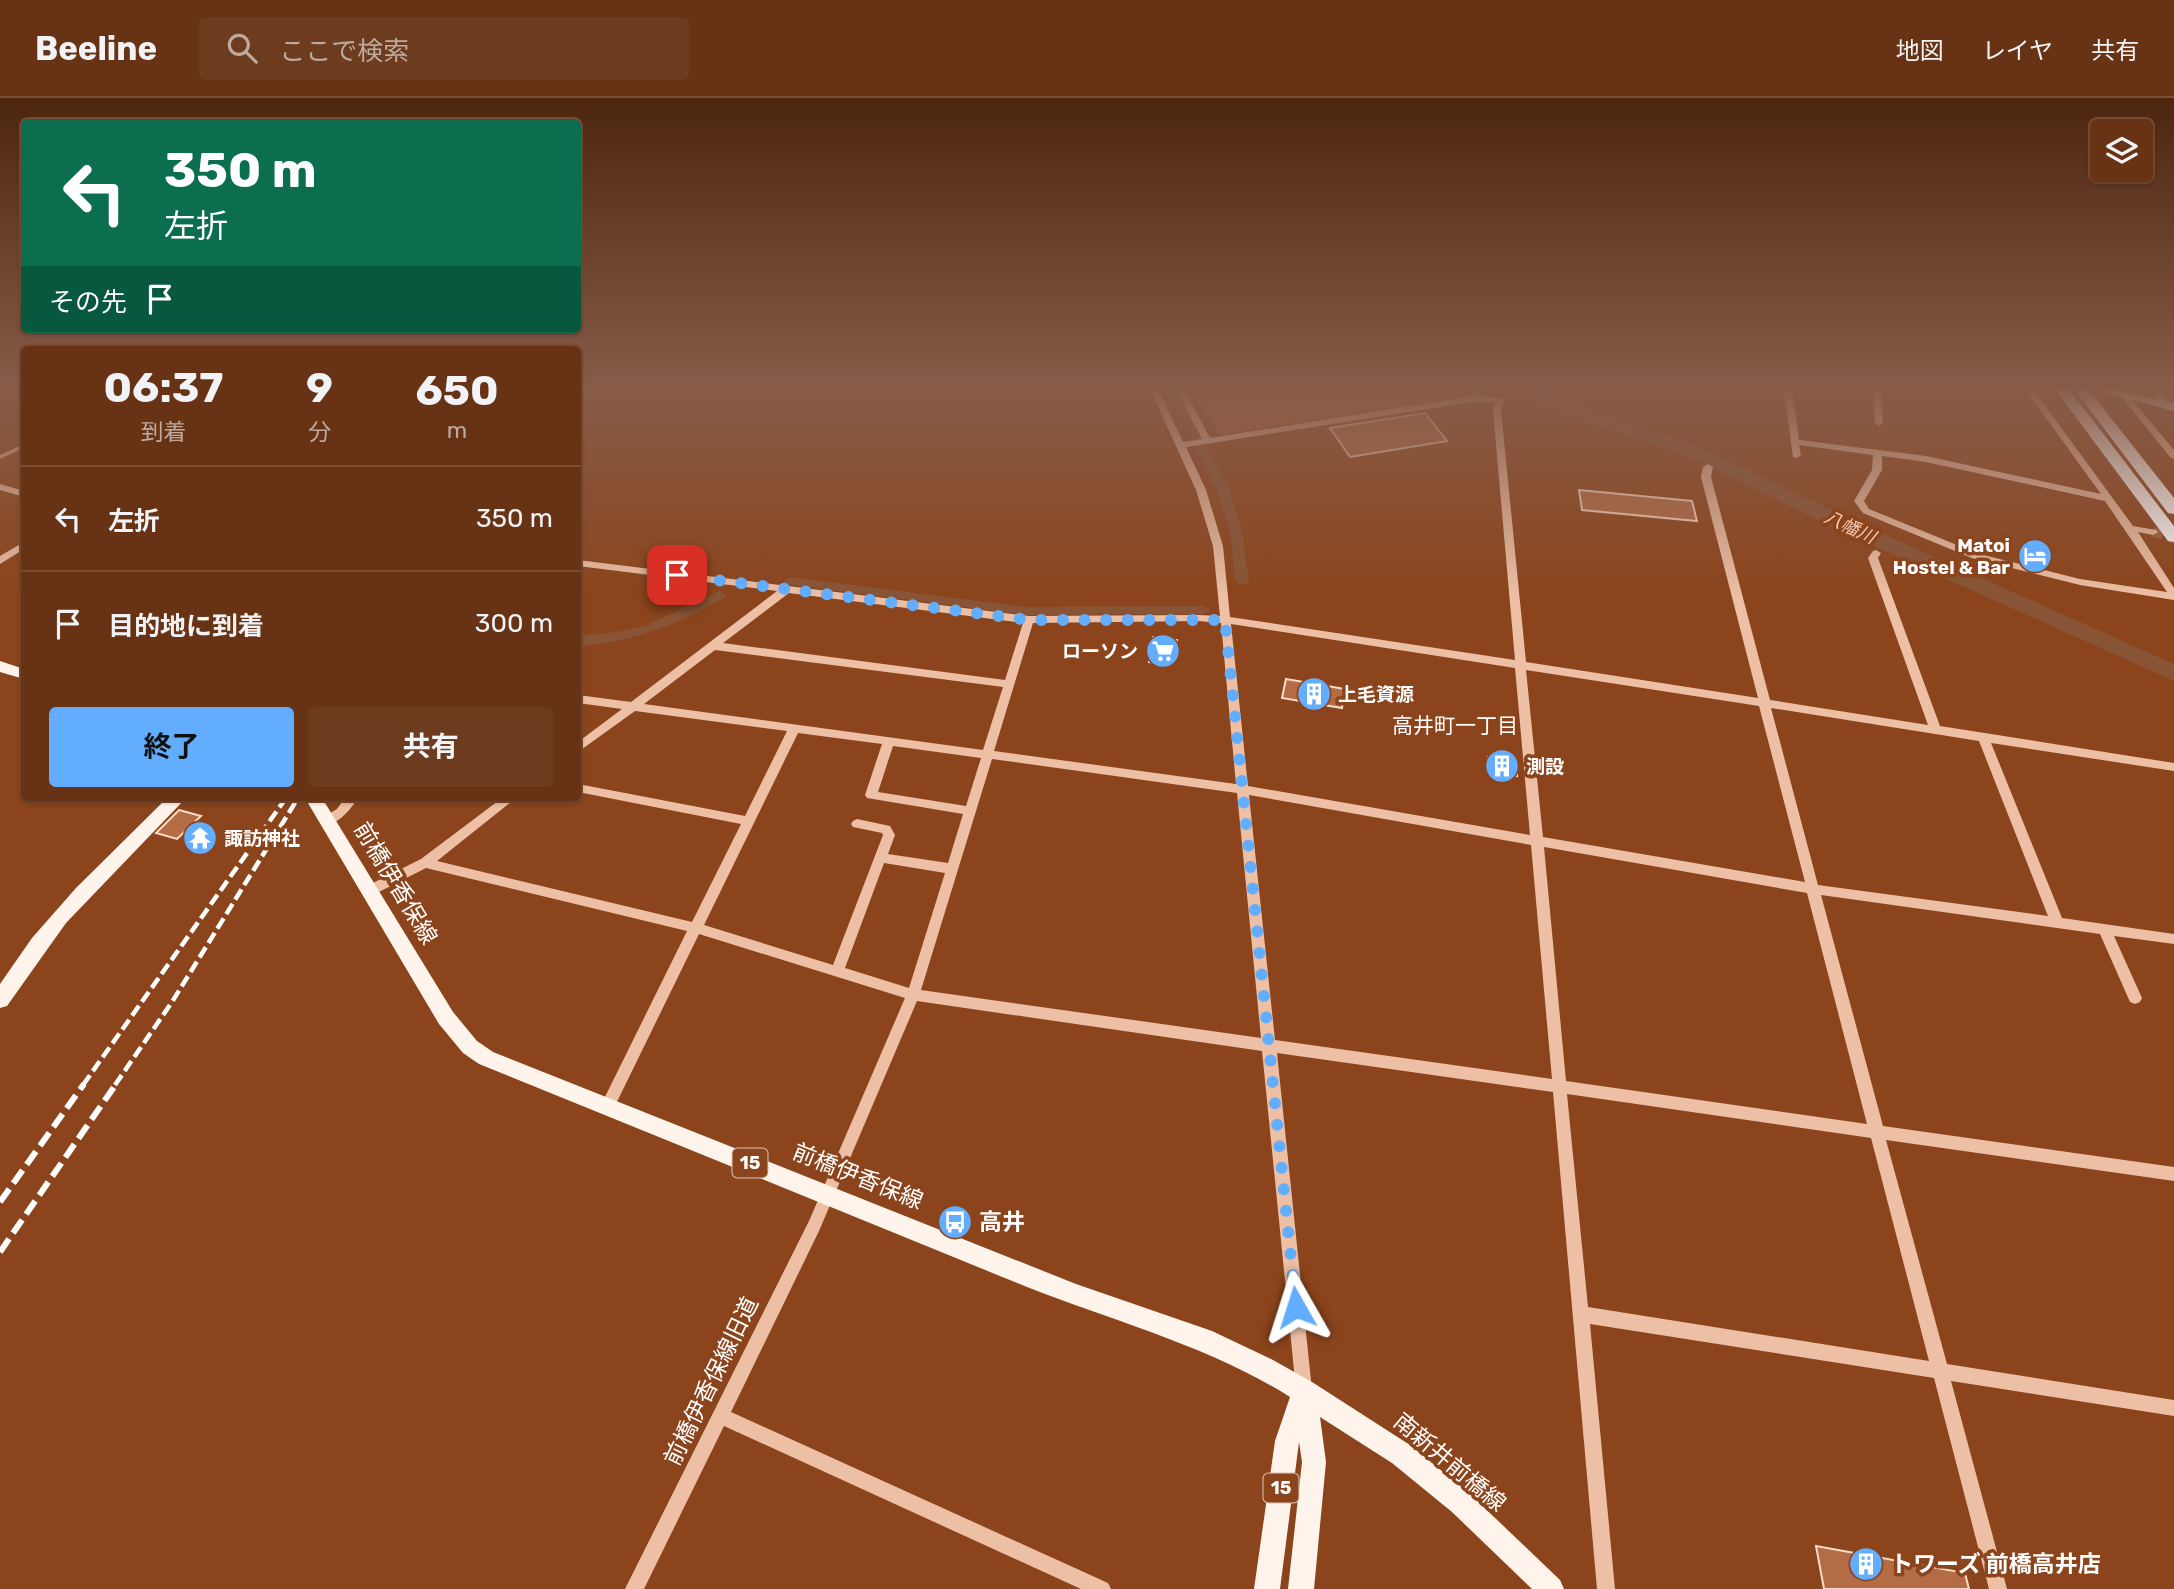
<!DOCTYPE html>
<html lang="ja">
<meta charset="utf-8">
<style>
body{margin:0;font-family:Rubik,"Noto Sans JP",sans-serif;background:#6d3b1d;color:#f1f3f6;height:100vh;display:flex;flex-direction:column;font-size:26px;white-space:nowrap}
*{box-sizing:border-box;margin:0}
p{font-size:23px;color:#bdaaa0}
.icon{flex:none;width:38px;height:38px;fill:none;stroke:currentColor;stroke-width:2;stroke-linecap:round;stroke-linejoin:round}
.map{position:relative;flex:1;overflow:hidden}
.panel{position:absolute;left:21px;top:248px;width:560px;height:455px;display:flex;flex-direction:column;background:#683314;border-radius:7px;box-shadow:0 2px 5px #0004,0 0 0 2px #7b4e34}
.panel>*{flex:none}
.banner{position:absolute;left:21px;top:21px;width:560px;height:214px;border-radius:7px;box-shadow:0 2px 5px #0004,0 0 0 2px #7b4e34;background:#0b6e4f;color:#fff;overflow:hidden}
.tools{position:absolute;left:2090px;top:21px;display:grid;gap:14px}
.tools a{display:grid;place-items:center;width:63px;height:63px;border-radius:7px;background:#683314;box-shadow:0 2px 5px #0004,0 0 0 2px #7b4e34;font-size:35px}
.pin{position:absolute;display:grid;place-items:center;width:60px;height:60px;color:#fff;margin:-30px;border-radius:14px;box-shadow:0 4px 10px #0006}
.me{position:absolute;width:77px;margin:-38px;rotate:354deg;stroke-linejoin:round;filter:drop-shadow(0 0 5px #0008)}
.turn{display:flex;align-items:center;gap:24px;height:147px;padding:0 28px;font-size:32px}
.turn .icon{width:91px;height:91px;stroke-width:2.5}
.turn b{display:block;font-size:49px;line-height:60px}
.then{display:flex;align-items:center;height:66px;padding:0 28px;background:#0003;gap:14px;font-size:26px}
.eta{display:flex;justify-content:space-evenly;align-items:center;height:119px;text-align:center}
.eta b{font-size:42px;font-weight:700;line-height:49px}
.cta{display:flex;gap:14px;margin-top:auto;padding:14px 28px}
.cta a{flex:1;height:80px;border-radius:7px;background:#62adfe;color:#111;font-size:28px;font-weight:700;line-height:80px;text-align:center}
.cta a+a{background:#6d3b1d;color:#f1f3f6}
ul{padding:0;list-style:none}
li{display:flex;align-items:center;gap:21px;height:105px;padding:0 28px;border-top:2px solid #7b4e34}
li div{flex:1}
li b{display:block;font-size:26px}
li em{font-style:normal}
header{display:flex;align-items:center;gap:42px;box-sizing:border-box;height:98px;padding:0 35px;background:#683314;border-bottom:2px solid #7b4e34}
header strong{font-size:33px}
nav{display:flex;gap:38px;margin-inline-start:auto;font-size:24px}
.search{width:490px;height:63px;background:#6d3b1d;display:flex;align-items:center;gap:18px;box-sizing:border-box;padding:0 24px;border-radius:7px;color:#bdaaa0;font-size:26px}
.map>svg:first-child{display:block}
.green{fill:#ab5c31}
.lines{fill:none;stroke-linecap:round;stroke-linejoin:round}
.stream{stroke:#efb698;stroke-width:3.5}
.canal{fill:#885435;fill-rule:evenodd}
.river{fill:#885435;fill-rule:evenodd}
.building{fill:#b36c44;stroke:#f9dbcb;stroke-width:2}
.minor-tunnel{stroke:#9c603d;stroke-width:10;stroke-dasharray:10 5;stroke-linecap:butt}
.minor{fill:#edbfa5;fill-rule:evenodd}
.major{fill:#fff4eb;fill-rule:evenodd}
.highway{fill:#fff;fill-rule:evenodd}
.rail-far1{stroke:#fff;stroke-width:4.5;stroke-dasharray:12 5;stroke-linecap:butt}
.rail{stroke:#fff;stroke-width:6;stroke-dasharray:16 7;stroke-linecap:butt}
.route{stroke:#62adfe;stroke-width:12;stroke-dasharray:0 21.6}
.labels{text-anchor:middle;stroke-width:7;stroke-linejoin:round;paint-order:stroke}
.far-water-label{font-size:18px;font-style:italic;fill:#f4c9b1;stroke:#8b441b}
.shield{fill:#8b441b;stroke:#dcc7bb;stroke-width:2}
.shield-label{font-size:18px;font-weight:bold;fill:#fff}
.poi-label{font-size:19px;font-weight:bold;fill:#fff;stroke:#8b441b;text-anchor:start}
.neighbourhood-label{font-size:21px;fill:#fff;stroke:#8b441b}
.near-street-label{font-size:23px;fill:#fff;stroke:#8b441b}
.near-poi-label{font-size:23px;font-weight:bold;fill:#fff;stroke:#8b441b;text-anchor:start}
</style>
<header>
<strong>Beeline</strong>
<div class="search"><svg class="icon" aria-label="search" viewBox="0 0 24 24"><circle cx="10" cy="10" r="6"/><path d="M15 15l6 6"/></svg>ここで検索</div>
<nav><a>地図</a><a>レイヤ</a><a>共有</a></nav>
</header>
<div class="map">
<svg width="2174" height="1491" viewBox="0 0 2174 1491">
<rect width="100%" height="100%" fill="#8b441b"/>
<path class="green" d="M 1193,291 L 1490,291 L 1497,294 L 1219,337 Z"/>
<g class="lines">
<path class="stream" d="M 0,359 L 24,348"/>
<path class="canal" d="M 1167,291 L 1178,291 L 1229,393 L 1242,434 L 1249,483 L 1247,486 L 1242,487 L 1235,483 L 1230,434 L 1217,393 Z
M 790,479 L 1026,509 L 1203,508 L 1210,512 L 1203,516 L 1026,517 L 785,486 L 783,483 Z
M 719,493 L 726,497 L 724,500 C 678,527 631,545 578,548 L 578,538 L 616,534 L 647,527 Z"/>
<path class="river" d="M 1515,291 L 1539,291 L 1587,312 L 1705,351 L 1854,423 L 2174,566 L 2174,583 L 1840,433 L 1691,359 L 1573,320 Z"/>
</g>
<path class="building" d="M 1425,315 L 1447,343 L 1350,359 L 1330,330 Z
M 1579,392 L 1692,403 L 1697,423 L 1582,412 Z
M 1153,539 L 1177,542 L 1173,566 L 1149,564 Z
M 1286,581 L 1345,591 L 1342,610 L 1282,600 Z
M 1488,659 L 1517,663 L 1517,678 L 1487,673 Z
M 179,712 L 201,718 L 177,741 L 156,735 Z
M 1816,1448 L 1965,1475 L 1969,1491 L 1824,1491 Z"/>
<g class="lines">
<path class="minor-tunnel" d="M 2153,434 L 2174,440"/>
<path class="minor" d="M 1150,291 L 1158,291 L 1183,344 L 1202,341 L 1176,291 L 1184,291 L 1210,340 L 1479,297 L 1503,301 L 1504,303 L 1501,312 L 1526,564 L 1758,600 L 1701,379 L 1703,369 L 1708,366 L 1713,369 L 1711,379 L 1770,602 L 1928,627 L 1868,460 L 1873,453 L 1876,452 L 1881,455 L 1878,460 L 1940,628 L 2174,665 L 2174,673 L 1991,645 L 2062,820 L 2174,836 L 2174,846 L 2114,838 L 2142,900 L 2140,904 L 2135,906 L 2130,904 L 2100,836 L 1821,797 L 1883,1028 L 2174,1069 L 2174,1083 L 1886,1042 L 1947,1266 L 2174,1302 L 2174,1318 L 1951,1283 L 2007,1491 L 1989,1491 L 1934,1280 L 1590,1226 L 1615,1491 L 1597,1491 L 1553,994 L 1277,955 L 1312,1292 L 1310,1298 L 1304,1300 L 1298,1298 L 1296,1292 L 1262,953 L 917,903 L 819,1133 L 731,1314 L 1108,1485 L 1111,1491 L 1081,1491 L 724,1328 L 644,1491 L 625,1491 L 809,1123 L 905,900 L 699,836 L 612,1014 L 607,1016 L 602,1014 L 600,1009 L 687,833 L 426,770 L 373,797 L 365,797 L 363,793 L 365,789 L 421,761 L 502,700 L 516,700 L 437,763 L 692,824 L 741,726 L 578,694 L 578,686 L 745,718 L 787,633 L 635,613 L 578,654 L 578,644 L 622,611 L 578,605 L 578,597 L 631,604 L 777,493 L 578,468 L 578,462 L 1029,518 L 1198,517 L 1220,518 L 1213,448 L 1196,392 ZM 1479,303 L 1495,305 L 1493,312 L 1515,562 L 1230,519 L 1223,448 L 1206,392 L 1186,349 ZM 789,495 L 1023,525 L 1005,582 L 723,545 ZM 1198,523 L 1221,525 L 1236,686 L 994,653 L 1033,525 ZM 1231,526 L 1515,570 L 1530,737 L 1248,688 ZM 715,552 L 1003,589 L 983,652 L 644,606 ZM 1526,572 L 1759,608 L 1805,784 L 1543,739 ZM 1771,610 L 1979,643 L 2048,818 L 1818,787 ZM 798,635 L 882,646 L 865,697 L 867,700 L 963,716 L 948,765 L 888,756 L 895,737 L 890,728 L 857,721 L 853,723 L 851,726 L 853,729 L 882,735 L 883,737 L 833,867 L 704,827 ZM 893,648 L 981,660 L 966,708 L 878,694 ZM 992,661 L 1237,695 L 1261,940 L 921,892 ZM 1249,697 L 1531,747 L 1552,981 L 1275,942 ZM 1544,749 L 1807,795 L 1867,1026 L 1566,983 ZM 884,765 L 945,775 L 909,890 L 845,870 ZM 1567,996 L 1871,1040 L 1929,1263 L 1588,1209 Z
M 1784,291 L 1792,291 L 1799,342 L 1926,358 L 2101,396 L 2025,291 L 2033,291 L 2133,428 L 2156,432 L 2158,434 L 2153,437 L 2138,434 L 2174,490 L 2174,502 L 2080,487 L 1972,460 L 1863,415 L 1854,403 L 1872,372 L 1873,357 L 1799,347 L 1801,357 L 1796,360 L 1793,359 ZM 1882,358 L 1926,364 L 2105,403 L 2167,494 L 2080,481 L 1979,456 L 1869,411 L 1864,403 L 1882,372 Z
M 1873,291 L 1881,291 L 1883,325 L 1879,328 L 1875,325 Z
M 2115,291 L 2123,291 L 2174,352 L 2174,361 L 2171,360 Z
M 2153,291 L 2161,291 L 2168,307 L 2167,309 L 2161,309 Z
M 0,386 L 24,393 L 24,399 L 0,392 Z
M 24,444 L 24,451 L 0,466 L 0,458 Z
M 345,700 L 358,700 C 350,712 337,729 322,726 L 320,723 L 322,720 L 337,711 Z"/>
<path class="major" d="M 2090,291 L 2111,291 L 2174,305 L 2174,313 Z
M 0,563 L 24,571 L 24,581 L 0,574 Z
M 167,700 L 186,700 L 66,825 L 7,908 L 0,910 L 0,886 L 32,840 L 76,790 Z
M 305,700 L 322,700 L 453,914 L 477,943 L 493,954 L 1076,1186 L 1212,1233 L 1273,1262 L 1312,1284 L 1410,1347 L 1470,1396 L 1560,1482 L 1564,1491 L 1532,1491 L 1452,1414 L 1392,1365 L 1320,1319 L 1326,1364 L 1314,1491 L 1288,1491 L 1302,1364 L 1299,1344 L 1280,1491 L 1254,1491 L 1275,1343 L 1290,1299 C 1209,1248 1116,1224 1027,1189 C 845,1115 662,1040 479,966 L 463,955 L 439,926 Z"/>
<path class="highway" d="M 2055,291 L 2069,291 L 2174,428 L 2174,444 L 2168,443 Z
M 2074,291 L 2088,291 L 2174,400 L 2174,416 L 2168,415 Z"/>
<path class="rail-far1" d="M 83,987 L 286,700
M 115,987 L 172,904 L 298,700"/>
<path class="rail" d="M 0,1104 L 84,986
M 0,1154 L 116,986"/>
</g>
<linearGradient id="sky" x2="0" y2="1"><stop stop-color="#4c250f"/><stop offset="0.58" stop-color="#875c4a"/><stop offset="1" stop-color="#875c4a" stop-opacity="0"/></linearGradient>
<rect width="2174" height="499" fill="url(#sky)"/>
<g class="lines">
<path class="route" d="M 677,477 L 1029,522 L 1225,522 L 1296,1209"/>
</g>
<defs>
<g id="hotel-disc" transform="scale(1.75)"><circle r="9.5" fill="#62adfe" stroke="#8b441b"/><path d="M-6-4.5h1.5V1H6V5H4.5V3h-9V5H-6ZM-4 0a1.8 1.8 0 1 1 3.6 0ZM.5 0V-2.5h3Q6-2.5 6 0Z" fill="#fff"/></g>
<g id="supermarket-disc" transform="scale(1.75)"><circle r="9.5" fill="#62adfe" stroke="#8b441b"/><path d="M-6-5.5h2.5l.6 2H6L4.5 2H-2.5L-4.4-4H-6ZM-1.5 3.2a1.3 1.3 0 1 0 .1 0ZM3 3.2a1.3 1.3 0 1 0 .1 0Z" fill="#fff"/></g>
<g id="building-disc" transform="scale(1.75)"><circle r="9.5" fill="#62adfe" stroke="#8b441b"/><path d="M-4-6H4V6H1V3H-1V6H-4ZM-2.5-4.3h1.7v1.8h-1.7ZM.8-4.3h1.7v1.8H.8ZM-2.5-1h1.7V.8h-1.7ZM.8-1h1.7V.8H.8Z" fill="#fff"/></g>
<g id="temple-disc" transform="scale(1.75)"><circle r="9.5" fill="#62adfe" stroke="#8b441b"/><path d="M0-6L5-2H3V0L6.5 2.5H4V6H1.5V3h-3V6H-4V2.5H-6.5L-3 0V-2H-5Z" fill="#fff"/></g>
<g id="bus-disc" transform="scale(1.75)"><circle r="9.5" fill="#62adfe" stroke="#8b441b"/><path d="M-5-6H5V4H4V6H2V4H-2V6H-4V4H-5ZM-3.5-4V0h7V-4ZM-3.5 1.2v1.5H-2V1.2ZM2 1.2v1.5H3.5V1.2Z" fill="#fff"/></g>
</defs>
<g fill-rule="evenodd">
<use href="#hotel-disc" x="2035" y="458"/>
<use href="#supermarket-disc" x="1163" y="553"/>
<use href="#building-disc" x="1314" y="596"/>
<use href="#building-disc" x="1502" y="668"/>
<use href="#temple-disc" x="200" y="740"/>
<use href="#bus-disc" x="955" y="1124"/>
<use href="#building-disc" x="1866" y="1466"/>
</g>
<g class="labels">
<g class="far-water-label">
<text transform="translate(1850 429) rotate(25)" y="6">八幡川</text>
</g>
<g class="shield">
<rect x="732.5" y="1050.5" width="35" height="29" rx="5"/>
<rect x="1263.5" y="1375.5" width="35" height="29" rx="5"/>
</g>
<g class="shield-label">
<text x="750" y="1071">15</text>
<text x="1281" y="1396">15</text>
</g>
<g class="poi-label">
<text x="2010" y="454" text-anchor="end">Matoi<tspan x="2010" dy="22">Hostel &amp; Bar</tspan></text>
<text x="1138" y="560" text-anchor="end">ローソン</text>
<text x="1338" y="603">上毛資源</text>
<text x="1526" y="675">測設</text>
<text x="224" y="747">諏訪神社</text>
</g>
<g class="neighbourhood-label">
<text x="1455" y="635">高井町一丁目</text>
</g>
<g class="near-street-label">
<text transform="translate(396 785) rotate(59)" y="8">前橋伊香保線</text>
<text transform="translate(858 1078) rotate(22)" y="8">前橋伊香保線</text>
<text transform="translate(711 1283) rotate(-64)" y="8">前橋伊香保線旧道</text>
<text transform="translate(1450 1364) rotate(40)" y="8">南新井前橋線</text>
</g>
<g class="near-poi-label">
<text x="979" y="1132">高井</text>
<text x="1890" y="1474">トワーズ 前橋高井店</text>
</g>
</g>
</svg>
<div class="tools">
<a><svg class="icon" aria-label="layers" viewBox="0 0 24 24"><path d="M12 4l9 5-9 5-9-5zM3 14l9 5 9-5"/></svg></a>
</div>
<div class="pin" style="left:677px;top:477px;background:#d93025"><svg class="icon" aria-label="arrive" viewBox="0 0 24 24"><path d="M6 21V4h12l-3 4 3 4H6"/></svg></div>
<svg class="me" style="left:1296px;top:1209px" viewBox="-20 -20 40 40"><path d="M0-17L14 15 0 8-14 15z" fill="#62adfe" stroke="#fff" stroke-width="4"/></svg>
<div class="banner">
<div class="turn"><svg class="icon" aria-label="left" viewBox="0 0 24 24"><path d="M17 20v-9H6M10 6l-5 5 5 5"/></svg><div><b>350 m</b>左折</div></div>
<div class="then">その先<svg class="icon" aria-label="arrive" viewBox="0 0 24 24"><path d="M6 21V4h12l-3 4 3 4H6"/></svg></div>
</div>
<section class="panel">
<div class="eta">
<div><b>06:37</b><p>到着</p></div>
<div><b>9</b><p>分</p></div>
<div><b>650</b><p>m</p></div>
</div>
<ul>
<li><svg class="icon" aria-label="left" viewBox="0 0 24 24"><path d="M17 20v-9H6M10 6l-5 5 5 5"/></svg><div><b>左折</b></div><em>350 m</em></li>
<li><svg class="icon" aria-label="arrive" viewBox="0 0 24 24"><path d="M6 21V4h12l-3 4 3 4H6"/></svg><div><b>目的地に到着</b></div><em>300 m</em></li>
</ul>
<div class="cta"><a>終了</a><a>共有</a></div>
</section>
</div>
